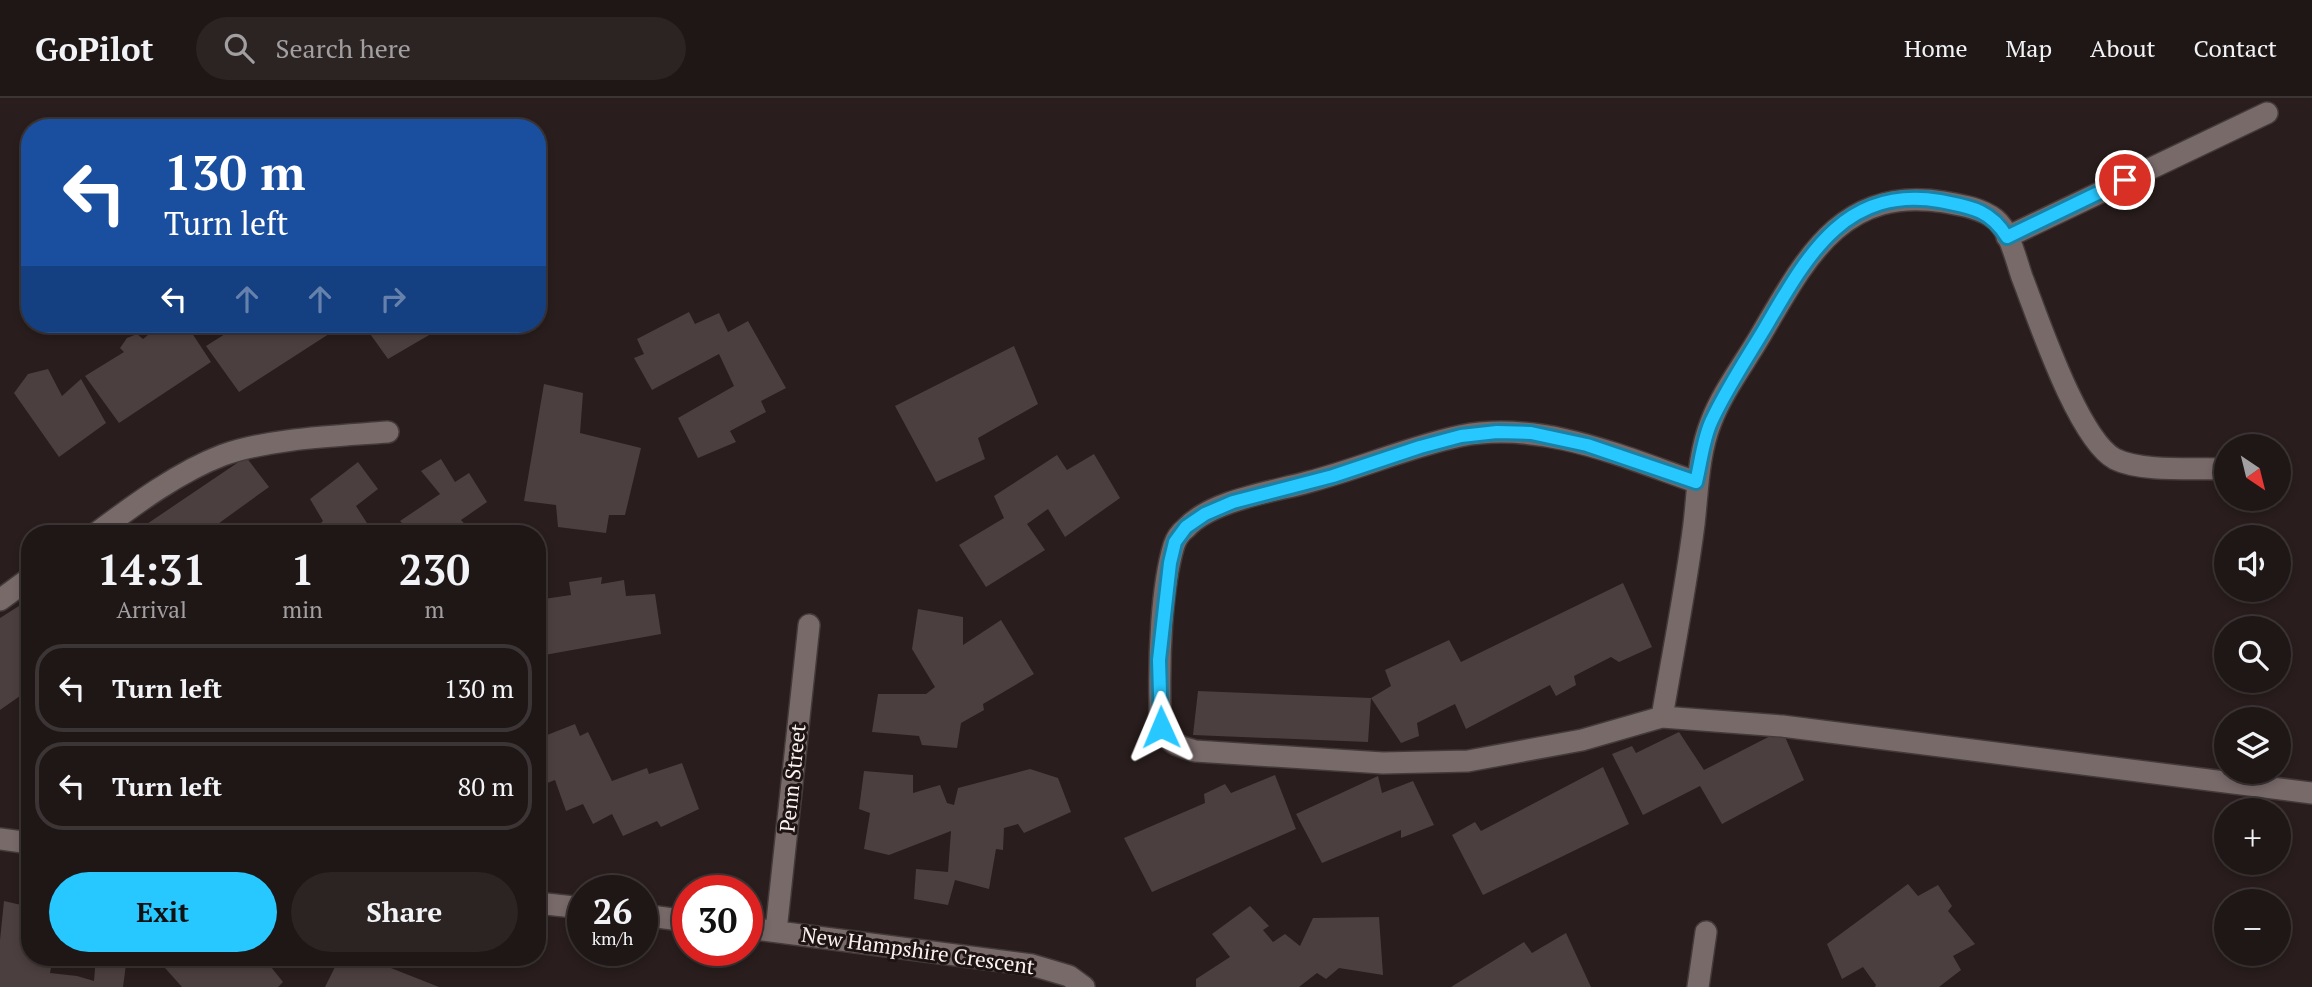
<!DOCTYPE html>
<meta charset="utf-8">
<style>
body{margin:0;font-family:"PT Serif",serif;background:#2c2323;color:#f1f3f6;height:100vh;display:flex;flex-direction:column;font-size:26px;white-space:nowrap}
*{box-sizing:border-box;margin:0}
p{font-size:23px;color:#a19fa1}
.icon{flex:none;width:38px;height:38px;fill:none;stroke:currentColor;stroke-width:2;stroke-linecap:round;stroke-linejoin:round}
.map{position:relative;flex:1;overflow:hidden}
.side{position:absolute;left:21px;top:427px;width:525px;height:441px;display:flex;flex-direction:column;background:#1f1616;border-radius:28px;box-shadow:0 4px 10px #0003,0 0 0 2px #3c3535}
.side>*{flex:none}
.guide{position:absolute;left:21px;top:21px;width:525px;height:214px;border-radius:28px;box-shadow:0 4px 10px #0003,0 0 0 2px #3c3535;background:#1a4fa0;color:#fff;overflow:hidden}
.needle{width:46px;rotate:145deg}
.buttons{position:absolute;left:2214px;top:336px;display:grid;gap:14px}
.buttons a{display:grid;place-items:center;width:77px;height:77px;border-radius:50%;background:#1f1616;box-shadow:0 4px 10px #0003,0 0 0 2px #3c3535;font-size:35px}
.speed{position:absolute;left:567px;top:777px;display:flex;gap:14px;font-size:35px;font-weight:700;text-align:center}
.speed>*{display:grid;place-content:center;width:91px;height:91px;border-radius:50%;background:#1f1616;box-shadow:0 4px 10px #0003,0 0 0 2px #3c3535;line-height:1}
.speed small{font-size:18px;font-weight:400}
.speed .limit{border:10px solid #d22;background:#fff;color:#111}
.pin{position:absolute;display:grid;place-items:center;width:60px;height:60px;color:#fff;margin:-30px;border:4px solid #fff;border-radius:50%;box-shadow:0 2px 7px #0007}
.me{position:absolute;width:77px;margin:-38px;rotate:359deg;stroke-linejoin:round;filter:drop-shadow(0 0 5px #0008)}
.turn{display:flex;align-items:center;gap:24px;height:147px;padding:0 28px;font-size:32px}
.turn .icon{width:91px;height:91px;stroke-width:2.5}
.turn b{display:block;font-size:49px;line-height:60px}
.lanes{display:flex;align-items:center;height:66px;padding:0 28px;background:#0003;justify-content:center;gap:35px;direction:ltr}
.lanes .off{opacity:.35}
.eta{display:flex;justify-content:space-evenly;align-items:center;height:119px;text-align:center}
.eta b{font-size:42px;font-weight:700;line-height:49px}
.cta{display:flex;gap:14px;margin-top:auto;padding:14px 28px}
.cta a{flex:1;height:80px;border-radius:42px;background:#27c8ff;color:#111;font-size:28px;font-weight:700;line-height:80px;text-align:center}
.cta a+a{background:#2c2323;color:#f1f3f6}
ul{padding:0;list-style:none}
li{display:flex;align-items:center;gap:21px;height:88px;margin:0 14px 10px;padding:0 14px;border:4px solid #3c3535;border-radius:28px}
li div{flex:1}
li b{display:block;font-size:26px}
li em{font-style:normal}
header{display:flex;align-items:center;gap:42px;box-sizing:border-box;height:98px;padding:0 35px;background:#1f1616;border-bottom:2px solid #3c3535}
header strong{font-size:33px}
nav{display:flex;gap:38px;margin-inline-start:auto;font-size:24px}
.search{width:490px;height:63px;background:#2c2323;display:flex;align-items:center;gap:18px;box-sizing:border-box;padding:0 24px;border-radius:38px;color:#a19fa1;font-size:26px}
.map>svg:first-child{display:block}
.building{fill:#4c3f3f}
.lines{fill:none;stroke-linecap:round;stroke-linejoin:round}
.minor-casing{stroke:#443a3a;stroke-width:24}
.minor{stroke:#796a6a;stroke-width:21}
.route-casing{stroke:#1982a6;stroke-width:18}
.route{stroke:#27c8ff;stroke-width:12}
.labels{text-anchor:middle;stroke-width:6;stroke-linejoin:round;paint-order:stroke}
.street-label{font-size:21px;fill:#faf1f1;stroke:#1f1414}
</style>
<header>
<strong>GoPilot</strong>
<div class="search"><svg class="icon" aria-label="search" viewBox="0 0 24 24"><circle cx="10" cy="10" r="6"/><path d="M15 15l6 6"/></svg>Search here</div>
<nav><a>Home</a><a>Map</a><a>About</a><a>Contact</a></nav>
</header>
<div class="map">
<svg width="2312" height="889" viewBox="0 0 2312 889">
<rect width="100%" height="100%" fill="#291d1d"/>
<path class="building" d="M 689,214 L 695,226 L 719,215 L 728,234 L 748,223 L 786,290 L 761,303 L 766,314 L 730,333 L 736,344 L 698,360 L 678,320 L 734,288 L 719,256 L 652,292 L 634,260 L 644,256 L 637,241 Z
M 162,226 L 186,226 L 211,264 L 119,325 L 85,278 L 124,254 L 120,250 L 127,240 L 137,236 L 143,241 Z
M 241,226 L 327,226 L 332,234 L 239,294 L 206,248 Z
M 363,226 L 448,226 L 388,261 Z
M 1014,248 L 1038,306 L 978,340 L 985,361 L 936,384 L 895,308 Z
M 48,271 L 62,298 L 81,281 L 106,325 L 59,359 L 14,295 L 28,276 Z
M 544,286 L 583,295 L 580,335 L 641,350 L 625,417 L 609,417 L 606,435 L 558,429 L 556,407 L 524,403 Z
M 1094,356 L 1120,400 L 1065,439 L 1048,411 L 1027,426 L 1045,452 L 986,489 L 959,447 L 1004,420 L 994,398 L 1057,357 L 1067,372 Z
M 246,359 L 269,389 L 204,436 L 140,436 L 138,432 Z
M 441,361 L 455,384 L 469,375 L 487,404 L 461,422 L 470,432 L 466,436 L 413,436 L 400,423 L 440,396 L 421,373 Z
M 358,364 L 378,391 L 356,408 L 374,436 L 309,436 L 323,423 L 310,401 Z
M 602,479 L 601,486 L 624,482 L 626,498 L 655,496 L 661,536 L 539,558 L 537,502 L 571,497 L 569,484 Z
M 1623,485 L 1652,549 L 1619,564 L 1611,559 L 1574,578 L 1576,587 L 1556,598 L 1550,587 L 1466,631 L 1455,606 L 1417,625 L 1419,638 L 1401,645 L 1371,600 L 1391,588 L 1385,572 L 1449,542 L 1461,564 Z
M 30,501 L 30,591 L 0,612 L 0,520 Z
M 918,511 L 963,519 L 963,547 L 1001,522 L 1034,576 L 983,606 L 984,612 L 961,625 L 957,650 L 922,647 L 919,638 L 872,634 L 878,596 L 926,596 L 935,589 L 912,551 Z
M 1198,593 L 1371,600 L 1368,644 L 1193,637 Z
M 575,626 L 580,638 L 588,634 L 612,683 L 647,670 L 649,676 L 682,665 L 699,711 L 661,729 L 657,723 L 623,738 L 612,716 L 593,726 L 583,706 L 566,713 L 555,682 L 537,689 L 537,641 Z
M 1782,632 L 1804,682 L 1722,726 L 1700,688 L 1643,717 L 1612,656 L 1632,648 L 1636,655 L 1679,634 L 1704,672 Z
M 1603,669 L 1629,726 L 1483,797 L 1452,737 L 1475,724 L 1481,733 Z
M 1030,671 L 1058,680 L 1071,714 L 1024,735 L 1018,726 L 1004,730 L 1003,752 L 996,751 L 989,791 L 955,782 L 948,807 L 914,801 L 916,771 L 948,774 L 951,733 L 889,757 L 864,751 L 870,715 L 859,711 L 864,673 L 913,677 L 913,695 L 940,687 L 947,705 L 954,707 L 958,690 Z
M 1275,677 L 1296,731 L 1152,794 L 1124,740 L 1205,705 L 1204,696 L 1225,686 L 1231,695 Z
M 1378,678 L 1382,695 L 1413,683 L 1434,727 L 1401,740 L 1401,732 L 1322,765 L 1296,716 Z
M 1908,786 L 1918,798 L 1938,787 L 1952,808 L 1948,813 L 1975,846 L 1953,858 L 1961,872 L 1939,889 L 1875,889 L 1876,887 L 1863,869 L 1842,881 L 1827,846 Z
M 4,803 L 30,809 L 30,859 L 53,859 L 50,875 L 77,878 L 94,883 L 96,859 L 127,859 L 123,889 L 0,889 L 0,842 Z
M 1250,808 L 1269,828 L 1263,832 L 1273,844 L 1285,836 L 1300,848 L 1313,820 L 1379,819 L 1383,877 L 1339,870 L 1326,881 L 1317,875 L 1299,889 L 1196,889 L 1196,881 L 1230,859 L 1212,836 Z
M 1566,835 L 1591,889 L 1451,889 L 1524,844 L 1532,855 Z
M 159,859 L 263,859 L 283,884 L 278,889 L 182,889 L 157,861 Z
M 340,859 L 363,859 L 439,889 L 325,889 Z"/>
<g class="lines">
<g class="minor-casing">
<path id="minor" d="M 2007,139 L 2267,15
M 1696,384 C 1621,358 1541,322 1460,338 C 1408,349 1359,371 1308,384 C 1272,394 1212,402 1186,430 C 1181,434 1176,441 1174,447 C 1161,490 1159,560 1160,605 C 1160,613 1159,624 1162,631 C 1167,646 1182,649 1195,653 L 1383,665 L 1468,663 L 1582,642 L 1662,619 L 1782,628 L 2312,695
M 95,436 C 134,407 178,374 223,357 C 271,340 338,338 388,334
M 0,502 L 30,480
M 1662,619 C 1673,554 1686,490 1694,426 C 1698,392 1698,357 1711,324 C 1722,295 1743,267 1759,240 C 1804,164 1840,87 1944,104 C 1961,107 1981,110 1995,121 C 2010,133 2016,162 2022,179 C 2038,220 2078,341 2115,361 C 2141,374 2193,370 2223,371
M 0,741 L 30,745
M 537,805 L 583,810
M 642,817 L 688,823
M 747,830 L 1032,867 L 1069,878 L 1084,889
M 776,833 L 809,527
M 1698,889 L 1706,834"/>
</g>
<use href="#minor" class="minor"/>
</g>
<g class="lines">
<g class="route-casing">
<path id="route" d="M 1161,629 L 1159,562 L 1170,465 L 1175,444 L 1186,429 L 1205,416 L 1233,404 L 1333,378 L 1420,349 L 1461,338 L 1497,334 L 1531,335 L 1587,347 L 1696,384 C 1701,364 1703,340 1712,322 C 1727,290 1747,260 1765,230 C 1806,160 1844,87 1940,103 C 1970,109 1990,111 2007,139 L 2125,82"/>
</g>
<use href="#route" class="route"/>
</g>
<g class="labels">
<g class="street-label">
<text transform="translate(793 680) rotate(-84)" y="7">Penn Street</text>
<text transform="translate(918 853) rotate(8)" y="7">New Hampshire Crescent</text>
</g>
</g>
</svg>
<div class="buttons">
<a><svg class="needle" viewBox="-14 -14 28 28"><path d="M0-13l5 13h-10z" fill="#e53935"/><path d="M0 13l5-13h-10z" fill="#a19fa1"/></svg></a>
<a><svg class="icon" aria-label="sound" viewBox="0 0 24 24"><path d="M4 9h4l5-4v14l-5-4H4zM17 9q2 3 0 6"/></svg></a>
<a><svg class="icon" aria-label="search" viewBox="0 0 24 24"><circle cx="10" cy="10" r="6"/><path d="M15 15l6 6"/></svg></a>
<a><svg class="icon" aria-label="layers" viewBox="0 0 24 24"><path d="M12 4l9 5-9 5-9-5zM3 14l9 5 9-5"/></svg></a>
<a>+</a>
<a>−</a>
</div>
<div class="speed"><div>26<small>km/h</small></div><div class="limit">30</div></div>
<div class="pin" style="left:2125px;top:82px;background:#d93025"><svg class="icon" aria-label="arrive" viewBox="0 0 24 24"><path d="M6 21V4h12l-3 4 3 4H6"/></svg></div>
<svg class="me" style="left:1161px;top:629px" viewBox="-20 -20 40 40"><path d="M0-17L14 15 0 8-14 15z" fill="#27c8ff" stroke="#fff" stroke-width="4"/></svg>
<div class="guide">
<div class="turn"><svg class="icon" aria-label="left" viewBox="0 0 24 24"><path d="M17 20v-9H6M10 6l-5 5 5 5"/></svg><div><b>130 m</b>Turn left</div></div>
<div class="lanes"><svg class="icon" aria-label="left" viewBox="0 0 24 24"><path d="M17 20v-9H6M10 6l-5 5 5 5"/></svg><svg class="icon off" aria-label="ahead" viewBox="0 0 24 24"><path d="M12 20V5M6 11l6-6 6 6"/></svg><svg class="icon off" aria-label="ahead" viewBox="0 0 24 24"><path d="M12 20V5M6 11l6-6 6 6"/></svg><svg class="icon off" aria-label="right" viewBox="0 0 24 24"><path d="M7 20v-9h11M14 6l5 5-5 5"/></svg></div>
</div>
<section class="side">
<div class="eta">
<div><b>14:31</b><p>Arrival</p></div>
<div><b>1</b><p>min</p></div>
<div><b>230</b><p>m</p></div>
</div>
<ul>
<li><svg class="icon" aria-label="left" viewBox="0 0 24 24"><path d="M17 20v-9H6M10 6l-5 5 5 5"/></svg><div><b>Turn left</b></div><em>130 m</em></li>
<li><svg class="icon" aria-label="left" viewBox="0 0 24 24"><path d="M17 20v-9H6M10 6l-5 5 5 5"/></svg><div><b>Turn left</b></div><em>80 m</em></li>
</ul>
<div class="cta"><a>Exit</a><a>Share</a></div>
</section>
</div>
